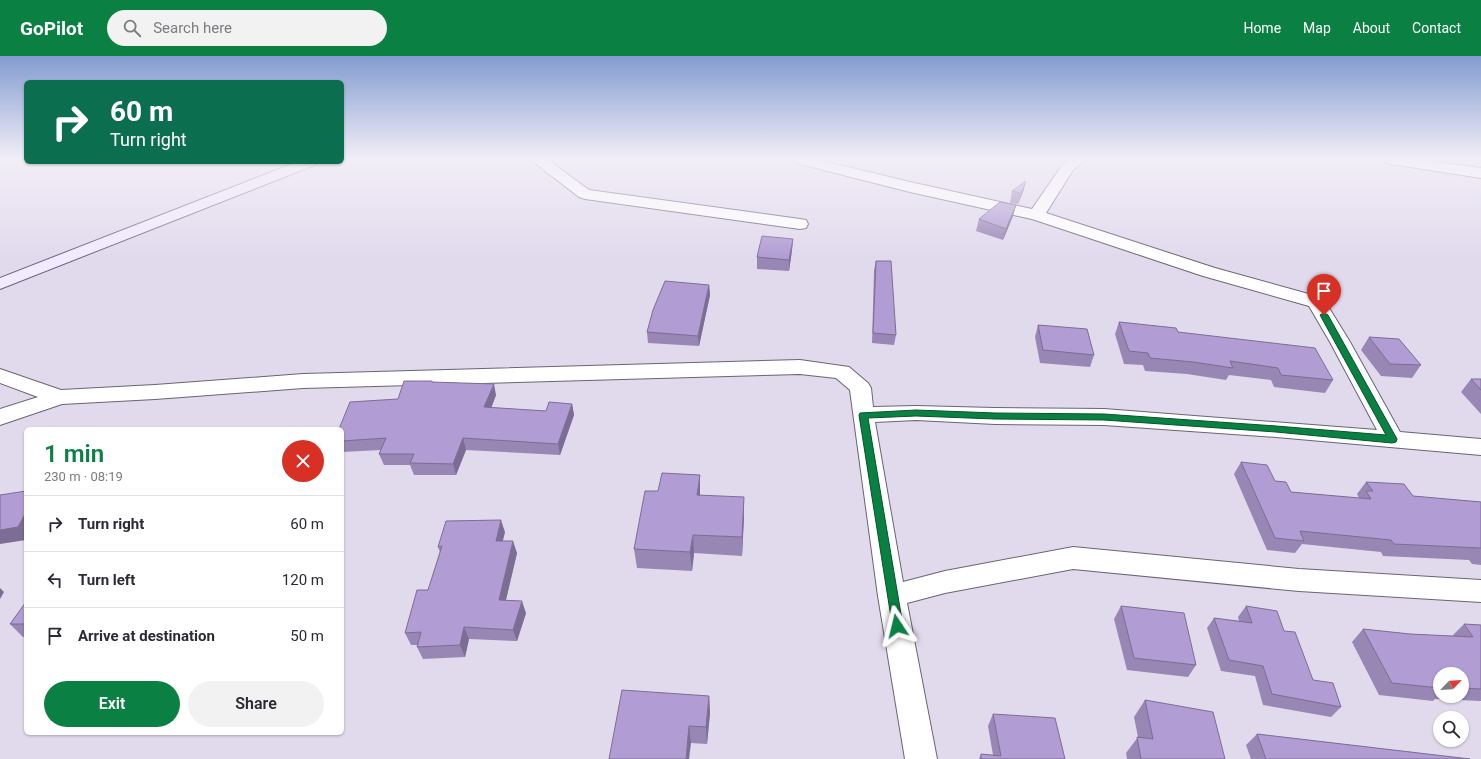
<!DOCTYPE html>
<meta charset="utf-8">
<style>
body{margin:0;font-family:Roboto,sans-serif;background:#f2f2f3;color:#2b2b33;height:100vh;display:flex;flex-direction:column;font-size:15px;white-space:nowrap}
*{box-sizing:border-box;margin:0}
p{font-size:13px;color:#7c7c81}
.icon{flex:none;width:22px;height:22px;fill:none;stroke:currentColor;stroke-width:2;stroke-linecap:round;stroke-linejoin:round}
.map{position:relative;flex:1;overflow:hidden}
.sheet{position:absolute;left:24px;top:371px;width:320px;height:308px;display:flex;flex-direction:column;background:#fff;border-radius:6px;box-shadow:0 1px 3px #0004}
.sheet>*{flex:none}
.guide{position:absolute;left:24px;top:24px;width:320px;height:84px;border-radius:6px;box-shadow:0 1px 3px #0004;background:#0b6e4f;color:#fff;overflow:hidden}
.needle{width:26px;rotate:65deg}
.tools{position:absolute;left:1433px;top:611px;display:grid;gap:8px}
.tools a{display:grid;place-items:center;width:36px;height:36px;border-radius:50%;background:#fff;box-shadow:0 1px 3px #0004;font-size:20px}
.pin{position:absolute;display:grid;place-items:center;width:34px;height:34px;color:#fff;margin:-41px -17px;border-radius:50% 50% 50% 0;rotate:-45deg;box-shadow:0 0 4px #0007}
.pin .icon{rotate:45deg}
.me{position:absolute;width:44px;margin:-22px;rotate:350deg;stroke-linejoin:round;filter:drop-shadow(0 0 3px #0008)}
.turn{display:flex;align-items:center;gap:14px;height:84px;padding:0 20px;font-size:18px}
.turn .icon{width:52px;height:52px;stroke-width:2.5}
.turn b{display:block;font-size:28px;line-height:34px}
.round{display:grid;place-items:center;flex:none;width:42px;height:42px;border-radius:21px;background:#f2f2f3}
.head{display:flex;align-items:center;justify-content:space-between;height:68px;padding:0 20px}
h1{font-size:24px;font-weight:600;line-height:30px;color:#0b8043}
.action{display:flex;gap:8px;margin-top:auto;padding:8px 20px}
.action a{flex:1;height:46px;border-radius:24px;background:#0b8043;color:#fff;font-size:16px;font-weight:600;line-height:46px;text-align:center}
.action a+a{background:#f2f2f3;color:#2b2b33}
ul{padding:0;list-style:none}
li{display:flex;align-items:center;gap:12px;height:56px;padding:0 20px;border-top:1px solid #e1e1e2}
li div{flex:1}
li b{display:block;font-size:15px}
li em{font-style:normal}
header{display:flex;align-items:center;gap:24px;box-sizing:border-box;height:56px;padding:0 20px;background:#0b8043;color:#fff}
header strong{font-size:19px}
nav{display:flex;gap:22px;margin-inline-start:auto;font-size:14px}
.search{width:280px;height:36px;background:#f2f2f3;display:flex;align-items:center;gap:10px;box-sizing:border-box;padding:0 14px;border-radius:22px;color:#7c7c81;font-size:15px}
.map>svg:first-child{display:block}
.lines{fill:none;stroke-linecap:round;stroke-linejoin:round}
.street-casing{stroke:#6a6474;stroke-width:2}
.secondary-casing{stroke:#6a6474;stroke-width:2}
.street{fill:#fff;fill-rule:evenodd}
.secondary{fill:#f2eafe;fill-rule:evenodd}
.wall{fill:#9886b5;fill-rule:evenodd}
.shaded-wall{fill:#7c6d94}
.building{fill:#b19cd3;stroke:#7c6d94}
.route{fill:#0b8043;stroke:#07532c}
</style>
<header>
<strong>GoPilot</strong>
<div class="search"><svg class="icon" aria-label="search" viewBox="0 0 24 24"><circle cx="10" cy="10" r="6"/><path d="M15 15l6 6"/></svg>Search here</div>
<nav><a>Home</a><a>Map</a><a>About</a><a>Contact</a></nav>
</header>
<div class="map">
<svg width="1481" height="703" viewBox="0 0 1481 703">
<rect width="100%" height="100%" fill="#e1daed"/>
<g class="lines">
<g class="street-casing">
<path id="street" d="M 531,104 L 548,104 L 589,134 L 800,163 L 806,164 L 808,168 L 806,172 L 800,173 L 585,143 L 579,141 Z
M 794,104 L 819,104 L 910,126 L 1032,153 L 1063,108 L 1068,104 L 1085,104 L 1073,114 L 1046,157 L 1215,212 L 1323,242 L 1350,286 L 1400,376 L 1481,383 L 1481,399 L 1276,381 L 1104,369 L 995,368 L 916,364 L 875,366 L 903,526 L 945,515 L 1073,491 L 1299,513 L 1481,524 L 1481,546 L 1299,535 L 1073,513 L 945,537 L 907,547 L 937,703 L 905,703 L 878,540 L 850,334 L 836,322 L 800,318 L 303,332 L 155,343 L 62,348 L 0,369 L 0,353 L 38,341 L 0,327 L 0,313 L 61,334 L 155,329 L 303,318 L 800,304 L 849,311 L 868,327 L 871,332 L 873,351 L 916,350 L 995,352 L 1104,353 L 1377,374 L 1330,286 L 1309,250 L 1203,220 L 1032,163 L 910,136 L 796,107 Z
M 1384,104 L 1422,104 L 1481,112 L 1481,122 L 1391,108 L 1386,107 Z"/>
</g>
<g class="secondary-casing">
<path id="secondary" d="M 297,106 L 317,106 L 315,109 L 0,233 L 0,222 Z"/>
</g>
<use href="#street" class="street"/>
<use href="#secondary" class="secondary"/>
</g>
<path class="wall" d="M 1026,125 L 1023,136 L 1018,148 L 1010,147 L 1012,135 Z
M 1016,149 L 1013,160 L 1003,184 L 976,175 L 979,163 Z
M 793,183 L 792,194 L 789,215 L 757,213 L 757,201 Z
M 876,205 L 896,279 L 894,289 L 872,287 L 874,214 Z
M 709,229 L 710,239 L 699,290 L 648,287 L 647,276 Z
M 1119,266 L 1178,276 L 1333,324 L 1325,337 L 1274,331 L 1271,324 L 1229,319 L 1226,324 L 1187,318 L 1145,315 L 1143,309 L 1124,308 L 1115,278 Z
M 1038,269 L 1094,299 L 1090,311 L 1040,307 L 1035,281 Z
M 1369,281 L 1421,309 L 1412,322 L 1381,320 L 1361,294 Z
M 1471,323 L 1481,323 L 1481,358 L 1461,336 Z
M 433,326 L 496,339 L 491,352 L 546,355 L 572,348 L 574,359 L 560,399 L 466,394 L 456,419 L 414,419 L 410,409 L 384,409 L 379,398 L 381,394 L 342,396 L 342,373 L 398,343 Z
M 1241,406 L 1275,425 L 1291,436 L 1359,442 L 1357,438 L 1366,426 L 1413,440 L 1481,446 L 1481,509 L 1472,508 L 1469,504 L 1383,500 L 1381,496 L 1302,488 L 1295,497 L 1267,494 L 1234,418 Z
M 700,419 L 700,439 L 744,460 L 742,500 L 694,497 L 692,515 L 637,512 L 634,493 L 658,435 Z
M 505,476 L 502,485 L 517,497 L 506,544 L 526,557 L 517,585 L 469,583 L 465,601 L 423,603 L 417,591 L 418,589 L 411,589 L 405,577 L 428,534 L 440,496 L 438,491 Z
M 26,546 L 26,581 L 23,581 L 10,568 Z
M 1121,550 L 1196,609 L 1188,621 L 1127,614 L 1114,563 Z
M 1246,550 L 1284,575 L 1313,624 L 1341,651 L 1331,661 L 1263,649 L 1255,620 L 1221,615 L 1207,572 L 1214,562 L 1239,565 L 1238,561 Z
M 1464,568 L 1481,569 L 1481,645 L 1435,643 L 1433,645 L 1379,639 L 1352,586 L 1363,573 L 1410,578 L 1452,580 ZM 1440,618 L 1462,618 L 1462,640 L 1440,640 Z
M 709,640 L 710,657 L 707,688 L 691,687 L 609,703 Z
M 1145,644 L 1225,703 L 1127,703 L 1126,697 L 1138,681 L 1134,661 Z
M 993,658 L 1065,703 L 979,703 L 981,698 L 993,699 L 988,670 Z
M 1257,678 L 1470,703 L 1251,703 L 1246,689 Z"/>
<path class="shaded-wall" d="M 1026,125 L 1023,136 L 1018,148 L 1021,137 Z
M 1016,149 L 1013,160 L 1003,184 L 1006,173 Z
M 793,183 L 792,194 L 789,215 L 789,204 Z
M 709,229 L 710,239 L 699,290 L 698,280 Z
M 494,328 L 496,339 L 487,363 L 484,351 Z
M 572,348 L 574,359 L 560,399 L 558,388 Z
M 463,382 L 466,394 L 456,419 L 453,408 Z
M 700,419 L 700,437 L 698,457 L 697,439 Z
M 744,441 L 744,460 L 742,500 L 742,481 Z
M 26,456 L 26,484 L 0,488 L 0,474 Z
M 501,464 L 505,476 L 500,497 L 496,485 Z
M 693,479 L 694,497 L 692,515 L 690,496 Z
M 513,485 L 517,497 L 503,556 L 499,544 Z
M 0,532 L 4,536 L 0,543 Z
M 522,545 L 526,557 L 517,585 L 513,574 Z
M 464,571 L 469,583 L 465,601 L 460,589 Z
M 709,640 L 710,657 L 707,688 L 706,671 Z
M 689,670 L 691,687 L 689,703 L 686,703 Z"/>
<path class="building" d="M 1026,125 L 1021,137 L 1012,135 Z
M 1000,146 L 1016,149 L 1006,173 L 979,163 Z
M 762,180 L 793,183 L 789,204 L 757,201 Z
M 876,205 L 891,205 L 896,279 L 873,277 Z
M 665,225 L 709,229 L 698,280 L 647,276 L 653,254 Z
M 1119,266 L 1176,272 L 1178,276 L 1315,292 L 1333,324 L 1281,319 L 1278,312 L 1230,305 L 1233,312 L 1193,306 L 1150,302 L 1148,297 L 1129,295 Z
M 1038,269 L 1087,273 L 1094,299 L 1043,294 Z
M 1369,281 L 1399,283 L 1421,309 L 1390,308 Z
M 1471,323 L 1481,323 L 1481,334 Z
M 404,325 L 432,325 L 432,326 L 494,328 L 484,351 L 546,355 L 549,346 L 572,348 L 558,388 L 463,382 L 453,408 L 410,407 L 414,398 L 379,398 L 386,382 L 342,385 L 342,373 L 339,373 L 350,346 L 398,343 Z
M 1241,406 L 1267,409 L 1275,425 L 1286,426 L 1291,436 L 1371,443 L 1366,435 L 1373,435 L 1366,426 L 1404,428 L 1413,440 L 1481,446 L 1481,492 L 1394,488 L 1391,484 L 1300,475 L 1304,485 L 1275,482 Z
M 662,417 L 700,419 L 697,439 L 744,441 L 742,481 L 693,479 L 690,496 L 634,493 L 645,435 L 658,435 Z
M 26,435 L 26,456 L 18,471 L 0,474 L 0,439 Z
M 501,464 L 496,485 L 513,485 L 499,544 L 522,545 L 513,574 L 464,571 L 460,589 L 417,591 L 421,576 L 405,577 L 417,534 L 428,534 L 442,490 L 438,491 L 446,465 Z
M 26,546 L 26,568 L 10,568 Z
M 1121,550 L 1184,557 L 1196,609 L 1134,602 Z
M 1246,550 L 1277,555 L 1284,575 L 1295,576 L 1313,624 L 1333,627 L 1341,651 L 1272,638 L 1263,610 L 1229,604 L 1214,562 L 1252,567 Z
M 1464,568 L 1481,569 L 1481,633 L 1462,632 L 1462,618 L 1440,618 L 1440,632 L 1392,627 L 1363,573 L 1410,578 L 1473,581 Z
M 622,634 L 709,640 L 706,671 L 689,670 L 686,703 L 609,703 Z
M 1145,644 L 1213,656 L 1225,703 L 1141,703 L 1137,681 L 1153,683 Z
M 993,658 L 1055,662 L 1065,703 L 981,703 L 981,698 L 1001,700 Z
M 1257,678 L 1470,703 L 1266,703 Z"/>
<linearGradient id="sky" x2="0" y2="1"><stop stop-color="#839cd0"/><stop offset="0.51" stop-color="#f2eef7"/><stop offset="1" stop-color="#f2eef7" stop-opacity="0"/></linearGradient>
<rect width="1481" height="202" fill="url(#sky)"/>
<path class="route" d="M 1324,257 L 1328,259 L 1397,383 L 1396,386 L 1392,387 L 1276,376 L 1104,364 L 995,363 L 916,360 L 868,362 L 903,570 L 901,574 L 897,575 L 893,574 L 859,359 L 860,357 L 916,354 L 995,357 L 1104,358 L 1276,370 L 1386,379 L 1320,259 Z"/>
</svg>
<div class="tools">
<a><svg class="needle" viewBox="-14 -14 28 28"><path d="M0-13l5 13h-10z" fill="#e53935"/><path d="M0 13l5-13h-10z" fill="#7c7c81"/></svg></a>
<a><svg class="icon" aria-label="search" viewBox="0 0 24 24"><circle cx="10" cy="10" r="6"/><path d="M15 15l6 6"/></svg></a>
</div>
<div class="pin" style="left:1324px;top:259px;background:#d93025"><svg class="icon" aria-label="arrive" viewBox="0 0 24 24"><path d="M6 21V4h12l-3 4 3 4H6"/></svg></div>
<svg class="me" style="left:897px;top:570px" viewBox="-20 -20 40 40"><path d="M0-17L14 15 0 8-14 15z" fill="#0b8043" stroke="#fff" stroke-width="4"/></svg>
<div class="guide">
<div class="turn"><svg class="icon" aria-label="right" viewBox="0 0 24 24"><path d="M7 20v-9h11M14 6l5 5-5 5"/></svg><div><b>60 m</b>Turn right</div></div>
</div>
<section class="sheet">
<div class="head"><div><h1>1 min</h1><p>230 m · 08:19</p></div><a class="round" style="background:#d93025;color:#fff"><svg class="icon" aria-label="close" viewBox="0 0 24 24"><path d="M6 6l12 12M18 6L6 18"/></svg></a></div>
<ul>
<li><svg class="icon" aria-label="right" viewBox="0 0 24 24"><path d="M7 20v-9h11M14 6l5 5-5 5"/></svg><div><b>Turn right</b></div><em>60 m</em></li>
<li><svg class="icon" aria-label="left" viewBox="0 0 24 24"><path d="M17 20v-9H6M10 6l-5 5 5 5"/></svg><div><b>Turn left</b></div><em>120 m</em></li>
<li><svg class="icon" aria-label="arrive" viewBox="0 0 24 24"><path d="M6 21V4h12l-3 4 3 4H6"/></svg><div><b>Arrive at destination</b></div><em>50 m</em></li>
</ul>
<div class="action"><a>Exit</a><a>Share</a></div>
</section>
</div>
